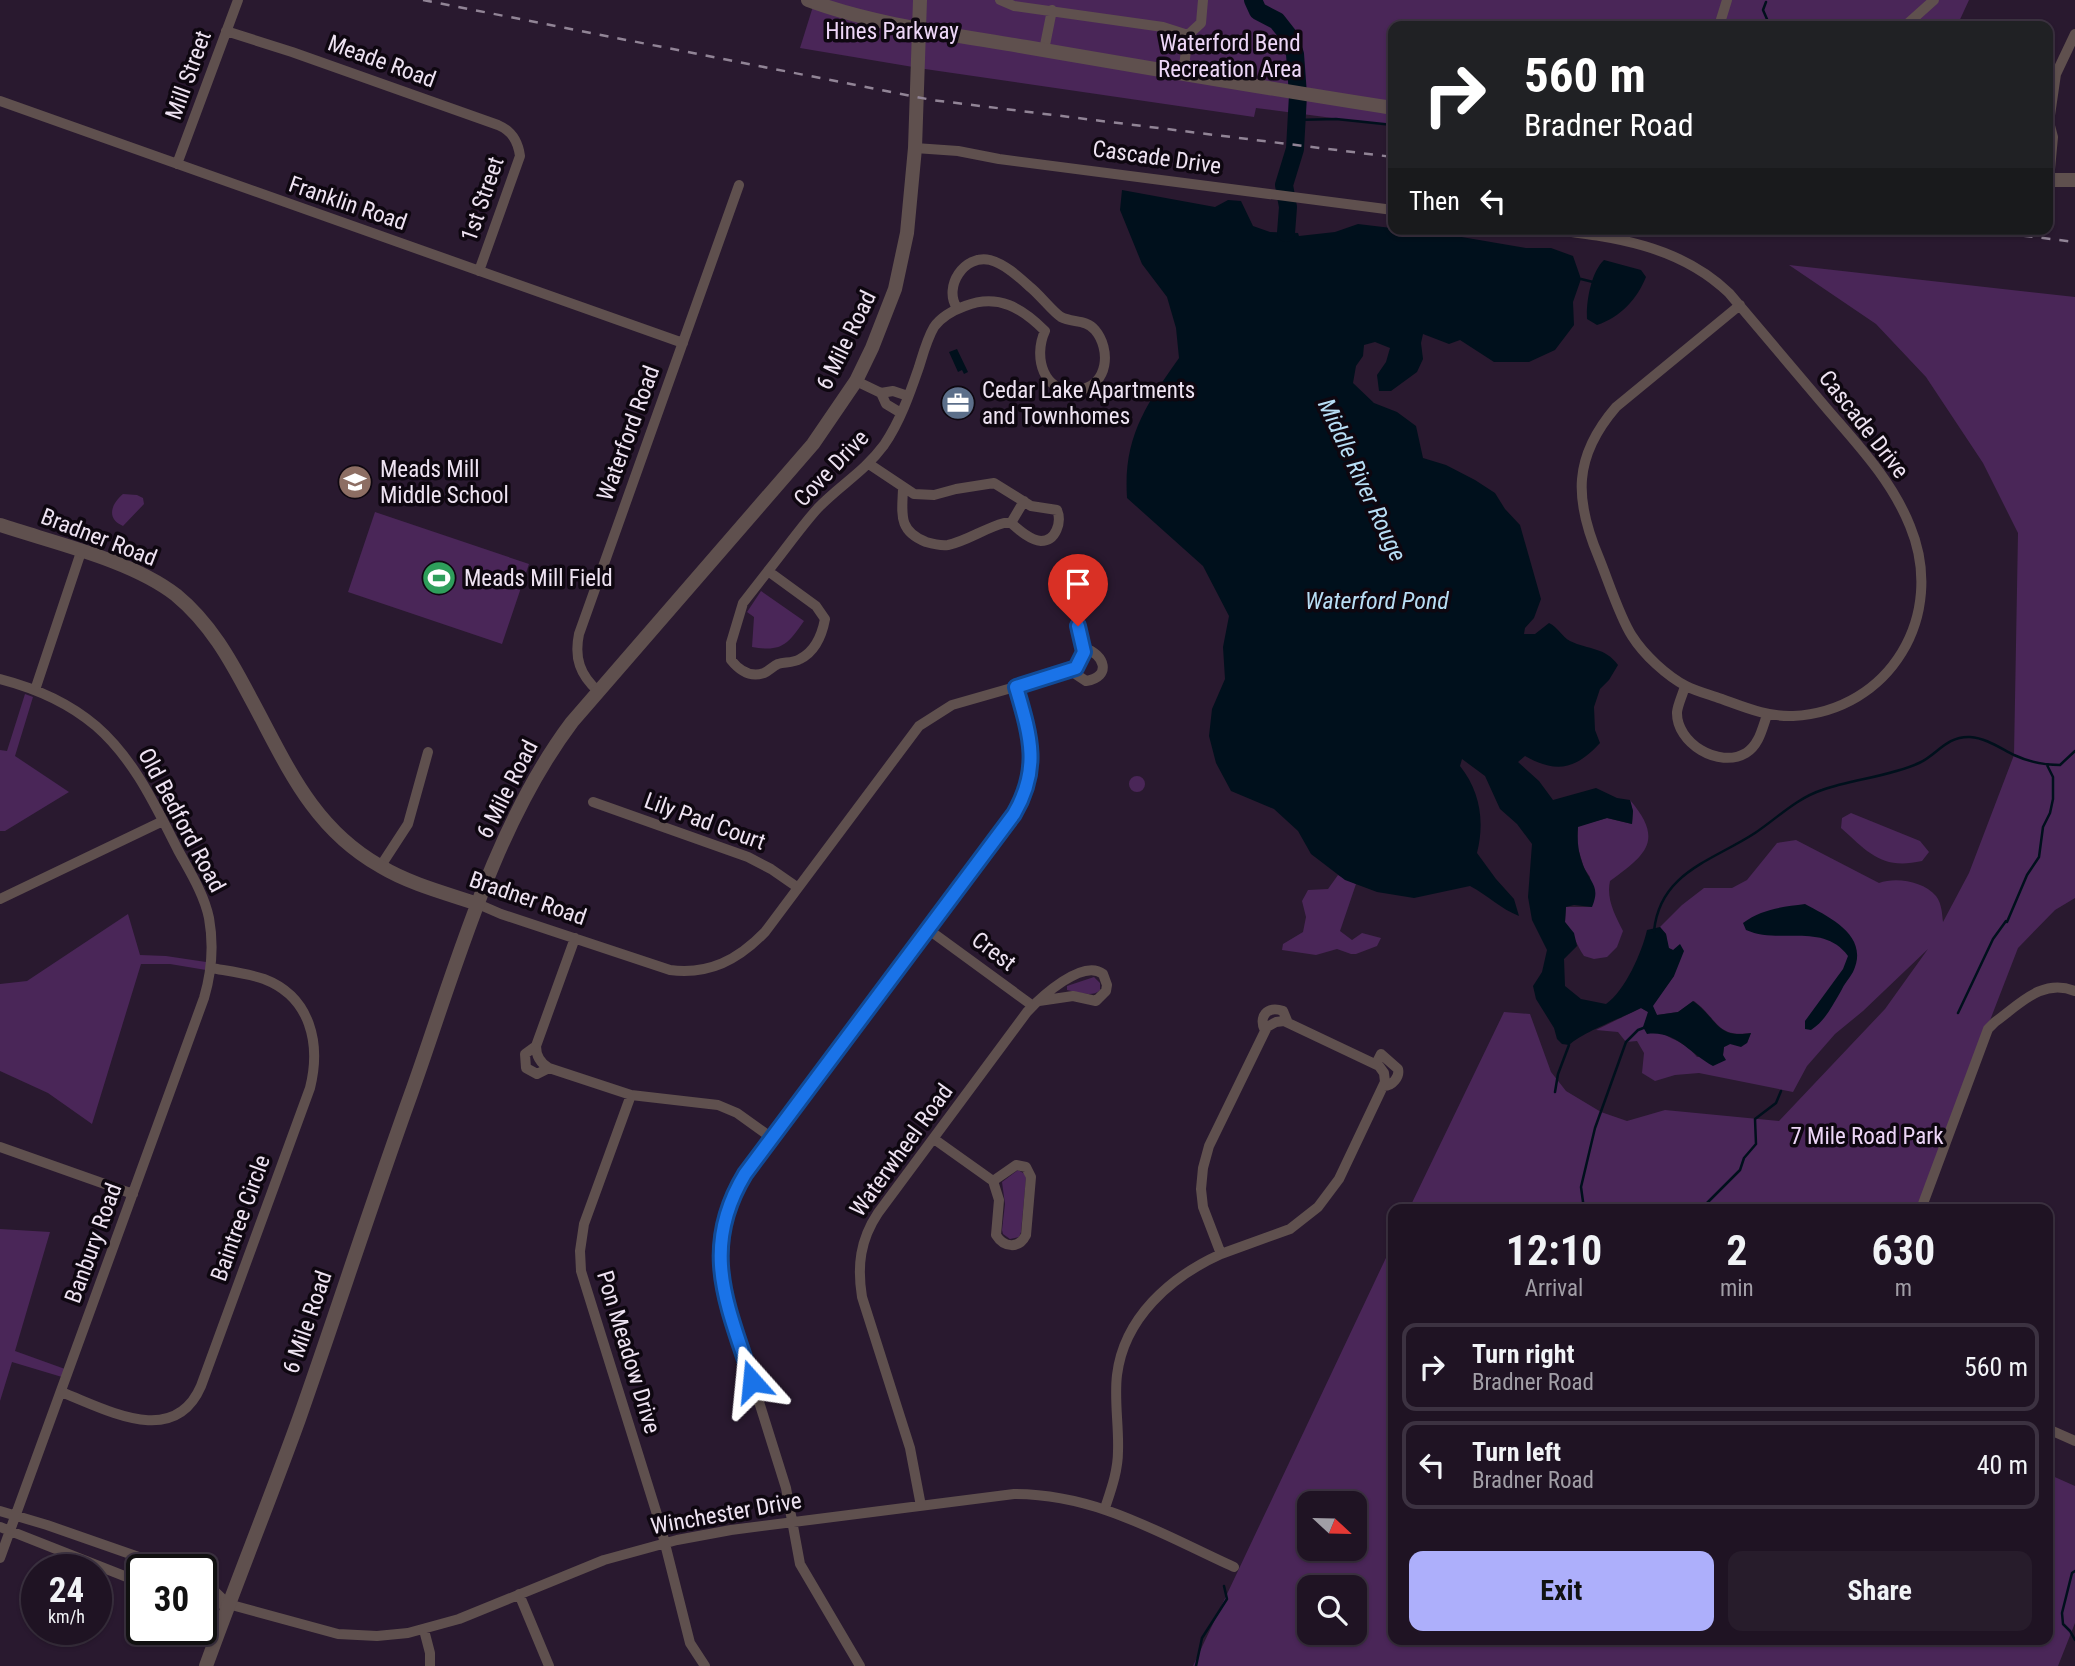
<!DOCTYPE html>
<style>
body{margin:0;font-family:"Roboto Condensed",sans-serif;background:#271c2b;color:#f1f3f6;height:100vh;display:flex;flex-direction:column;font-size:26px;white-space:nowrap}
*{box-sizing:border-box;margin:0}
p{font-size:23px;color:#a19ea6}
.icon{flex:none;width:38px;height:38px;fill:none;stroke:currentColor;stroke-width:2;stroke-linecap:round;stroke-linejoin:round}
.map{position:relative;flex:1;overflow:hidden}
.drawer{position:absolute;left:1388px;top:1204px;width:665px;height:441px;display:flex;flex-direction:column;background:#1f1323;border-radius:14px;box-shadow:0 2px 5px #0004,0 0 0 2px #3c3241}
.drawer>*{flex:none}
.banner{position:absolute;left:1388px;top:21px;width:665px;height:214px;border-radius:14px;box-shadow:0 2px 5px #0004,0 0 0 2px #3c3241;background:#202124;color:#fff;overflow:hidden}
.needle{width:46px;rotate:112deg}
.controls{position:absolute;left:1297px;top:1491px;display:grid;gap:14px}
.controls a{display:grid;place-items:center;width:70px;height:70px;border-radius:14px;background:#1f1323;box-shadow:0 2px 5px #0004,0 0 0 2px #3c3241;font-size:35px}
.speed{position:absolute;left:21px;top:1554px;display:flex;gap:14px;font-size:35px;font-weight:700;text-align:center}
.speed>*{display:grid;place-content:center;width:91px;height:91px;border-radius:50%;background:#1f1323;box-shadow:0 2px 5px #0004,0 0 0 2px #3c3241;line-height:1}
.speed small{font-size:18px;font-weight:400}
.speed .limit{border:4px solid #111;border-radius:10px;background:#fff;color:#111}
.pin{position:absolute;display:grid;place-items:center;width:60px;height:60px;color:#fff;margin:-72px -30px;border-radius:50% 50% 50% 0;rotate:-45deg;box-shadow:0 0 7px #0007}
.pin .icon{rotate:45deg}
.me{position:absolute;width:77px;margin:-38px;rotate:342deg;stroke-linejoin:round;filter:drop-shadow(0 0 5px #0008)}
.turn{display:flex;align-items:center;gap:24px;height:147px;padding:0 21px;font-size:32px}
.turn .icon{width:91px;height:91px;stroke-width:2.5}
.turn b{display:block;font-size:49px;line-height:60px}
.then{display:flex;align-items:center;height:66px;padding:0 21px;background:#0003;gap:14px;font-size:26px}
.eta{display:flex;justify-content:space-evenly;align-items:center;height:119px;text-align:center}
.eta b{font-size:42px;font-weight:700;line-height:49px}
.primary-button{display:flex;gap:14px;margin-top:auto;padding:14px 21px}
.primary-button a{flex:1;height:80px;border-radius:14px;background:#adaffb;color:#111;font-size:28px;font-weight:700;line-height:80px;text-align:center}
.primary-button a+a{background:#271c2b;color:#f1f3f6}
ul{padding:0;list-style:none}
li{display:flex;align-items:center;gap:21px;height:88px;margin:0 14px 10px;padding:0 7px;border:4px solid #3c3241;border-radius:14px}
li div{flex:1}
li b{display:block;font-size:26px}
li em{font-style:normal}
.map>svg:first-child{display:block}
.green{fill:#4a2658;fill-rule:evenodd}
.water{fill:#00101c}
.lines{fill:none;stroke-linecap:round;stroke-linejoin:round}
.stream{stroke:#00101c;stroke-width:2.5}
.river{stroke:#00101c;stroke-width:18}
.minor{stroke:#5f504e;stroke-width:10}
.tertiary{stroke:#5f504e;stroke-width:14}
.rail{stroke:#918496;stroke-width:2.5;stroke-dasharray:9 9;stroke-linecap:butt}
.route-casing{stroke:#114b97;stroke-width:18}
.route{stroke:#1a73e8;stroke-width:12}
.labels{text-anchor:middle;stroke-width:7;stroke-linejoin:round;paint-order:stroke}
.park-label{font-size:23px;fill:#edd6f7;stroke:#0e0710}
.street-label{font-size:23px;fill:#eee3f2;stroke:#0e0710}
.poi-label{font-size:23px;fill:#eee3f2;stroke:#0e0710;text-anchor:start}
.water-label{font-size:24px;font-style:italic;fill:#b8def5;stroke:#0e0710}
</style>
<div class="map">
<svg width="2075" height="1666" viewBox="0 0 2075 1666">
<rect width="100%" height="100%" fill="#29192f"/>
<path class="green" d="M 815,0 L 1969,0 L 1957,26 L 1393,26 L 1393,126 L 1256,108 L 1254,117 L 925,69 L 800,48 Z
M 1789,265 L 2075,297 L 2075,898 L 2055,910 L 2018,948 L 1917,1209 L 1409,1209 L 1504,1012 L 1530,1014 L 1551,1072 L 1566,1091 L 1601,1112 L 1627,1121 L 1665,1110 L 1779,1121 L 1885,1009 L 1928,949 L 1863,1011 L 1835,1034 L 1807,1066 L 1793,1092 L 1699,1073 L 1675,1075 L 1655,1081 L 1642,1073 L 1644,1053 L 1637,1041 L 1626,1042 L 1618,1032 L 1596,1030 L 1641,1008 L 1648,1012 L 1647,1022 C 1661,1038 1683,1038 1697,1057 L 1723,1055 L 1724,1047 L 1730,1044 L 1747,1043 L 1751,1033 C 1716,1038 1718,1019 1694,1001 L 1678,1012 L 1657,1015 L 1652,1006 L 1674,976 L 1673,950 L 1668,948 L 1666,934 L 1660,927 L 1682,905 L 1704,888 L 1732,888 L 1747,880 L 1777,843 L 1796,840 L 1879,883 C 1896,877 1923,881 1936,896 C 1942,904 1942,914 1943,922 L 1969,873 L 2014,755 L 2018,533 L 1983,463 L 1926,377 L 1876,324 Z
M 123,494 L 137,495 L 143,498 L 144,504 L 123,526 C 106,519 111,504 123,494 Z
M 375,512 L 529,564 L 502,644 L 348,592 Z
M 761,591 L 804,621 C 787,645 782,652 752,647 L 754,617 L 747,612 Z
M 25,694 L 33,697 L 15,756 L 69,792 L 5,831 L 0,831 L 0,750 L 7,751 Z
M1129 784a8 8 0 1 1 16 0a8 8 0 1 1-16 0Z
M 1630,800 C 1664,840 1647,854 1610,881 C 1606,899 1615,915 1623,931 L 1617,947 L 1607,957 L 1594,959 L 1584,956 C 1576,945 1574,933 1565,922 L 1566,907 L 1592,907 L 1590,877 L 1584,868 L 1577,845 L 1578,826 L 1607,818 L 1632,824 L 1633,811 Z
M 1851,813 L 1920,841 L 1929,852 L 1922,861 C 1882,870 1869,853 1841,828 L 1842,818 Z
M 1338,875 L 1356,884 L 1340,931 L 1352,940 L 1362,933 L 1381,938 L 1377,946 L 1356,954 L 1351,954 L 1337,949 L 1316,955 L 1282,950 L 1283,944 L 1303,932 L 1306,917 L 1302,901 L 1308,890 L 1328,889 Z
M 128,914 L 140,955 L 166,956 L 206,962 L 206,970 L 170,964 L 141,964 L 92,1124 L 48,1093 L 0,1071 L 0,984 L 27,981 Z
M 1094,977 L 1100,983 L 1100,990 C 1092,998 1078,992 1067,990 L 1067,986 Z
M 1018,1170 L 1025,1174 L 1026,1178 L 1021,1232 L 1019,1237 L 1010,1239 L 1003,1234 L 1002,1230 L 1005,1204 L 1002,1182 Z
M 0,1229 L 50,1232 L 15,1351 L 65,1369 L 62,1377 L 12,1362 L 0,1401 Z
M 1393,1243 L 1393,1640 L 2048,1640 L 2048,1474 L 2075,1486 L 2075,1623 L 2058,1666 L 1193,1666 ZM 1309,1503 L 1354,1503 L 1354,1549 L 1309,1549 ZM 1309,1587 L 1354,1587 L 1354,1633 L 1309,1633 Z"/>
<path class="water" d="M 1122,190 L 1215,207 L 1228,200 L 1241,201 L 1253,226 L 1270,232 L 1298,233 L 1299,236 L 1335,232 L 1358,224 L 1450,235 L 1526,248 L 1551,248 L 1573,256 L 1581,279 L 1573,302 L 1574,325 L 1555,350 L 1529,362 L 1494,362 L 1460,340 L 1449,344 L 1423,334 L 1421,343 L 1423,359 L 1417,372 L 1391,391 L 1379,391 L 1377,375 L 1386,362 L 1390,348 L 1375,342 L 1364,345 L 1363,356 L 1356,366 L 1353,383 L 1374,403 L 1397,412 L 1416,426 L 1423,458 L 1446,465 L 1475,480 L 1495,493 L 1505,509 L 1520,525 L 1541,599 L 1534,618 L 1525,628 L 1524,634 L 1535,634 L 1549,623 C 1558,627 1562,637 1570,641 C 1589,650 1605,647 1618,665 L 1609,680 L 1600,689 L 1594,707 L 1595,730 L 1600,743 C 1576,769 1557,774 1525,756 L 1518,762 L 1539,781 L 1553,800 L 1596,788 L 1617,798 L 1630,800 L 1633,811 L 1632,824 L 1607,818 L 1578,827 C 1577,841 1578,852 1583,865 C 1590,883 1601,886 1592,907 L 1574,905 L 1566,907 L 1565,922 L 1574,933 L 1577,946 L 1564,959 L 1565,986 L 1581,999 L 1606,1004 C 1625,991 1642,952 1647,930 L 1660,927 L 1666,934 L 1669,948 L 1673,950 L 1680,944 L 1684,951 L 1674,976 L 1653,1006 L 1657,1015 L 1678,1012 L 1693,1001 C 1718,1019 1716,1039 1751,1033 L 1747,1043 L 1741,1047 L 1730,1044 L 1724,1047 L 1723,1055 L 1726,1060 L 1713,1066 C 1690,1054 1676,1030 1647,1034 L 1643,1027 L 1648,1012 L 1641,1008 C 1622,1018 1583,1032 1569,1045 L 1562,1044 L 1557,1039 L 1554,1028 L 1536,999 L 1533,986 L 1542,972 L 1547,950 L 1532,920 L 1528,897 L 1532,844 L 1517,824 L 1500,809 L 1485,776 L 1462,759 L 1460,766 C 1480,791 1485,821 1477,853 L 1496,879 L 1514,899 L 1519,916 C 1501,909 1487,895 1470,886 L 1414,898 L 1377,892 L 1345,880 L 1311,854 L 1298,831 L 1274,809 L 1231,791 L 1216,763 L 1209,736 L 1212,709 L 1225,679 L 1223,647 L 1229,616 L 1203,566 L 1127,498 C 1123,437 1146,405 1179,358 L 1176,328 L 1167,297 L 1142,264 L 1120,210 Z
M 1604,260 L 1641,270 L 1646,277 C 1637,299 1621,317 1597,325 L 1587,319 C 1586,302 1591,272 1604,260 Z
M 957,349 L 968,372 L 964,374 L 962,370 L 958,372 L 949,352 Z
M 1805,904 C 1831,918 1870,936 1853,972 C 1849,979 1844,984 1841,991 C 1832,1006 1826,1020 1811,1030 L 1805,1029 L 1805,1021 L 1843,969 L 1848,956 C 1823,922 1780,945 1746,930 L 1743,923 C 1762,909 1782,907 1805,904 Z"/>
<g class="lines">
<path class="stream" d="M 1766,2 L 1763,10 L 1770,26
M 1296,120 L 1336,119 L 1393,125
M 1581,279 L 1593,282
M 2007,922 L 2027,875 L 2039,857 L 2043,827 L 2050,813 L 2053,799 L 2053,777 L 2047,765
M 1654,931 C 1660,872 1712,861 1755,833 C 1776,819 1797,798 1822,790 C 1853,779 1888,777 1919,763 C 1937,755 1946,736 1970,737 C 1986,738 2000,748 2014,755 C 2029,762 2044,765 2060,765 L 2075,751
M 1958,1013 L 1993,939 L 2006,921
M 1555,1092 L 1558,1074 L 1569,1045
M 1584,1209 L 1581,1187 L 1595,1128 L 1626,1042 L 1638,1030 L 1646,1027
M 1701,1209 L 1740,1170 L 1744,1158 L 1756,1144 L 1755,1119 L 1776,1103 L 1781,1091
M 2075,1571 L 2072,1573 L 2062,1613 L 2063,1624 L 2070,1631 L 2075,1640
M 1196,1666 L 1202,1638 L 1227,1599 L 1224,1586"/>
<path class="river" d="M 1253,0 L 1258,11 L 1277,21 L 1288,35 L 1295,54 L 1298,95 L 1295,149 L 1284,185 L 1288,207 L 1286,233"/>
<path class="minor" d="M 1000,0 L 1014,6 L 1163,27 L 1188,35
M 1719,26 L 1727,0
M 1803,26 L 1813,24 L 1821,26
M 1905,26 L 1934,0
M 226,31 L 292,52 L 498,125 C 512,131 518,141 520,156 L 479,271
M 1044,50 L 1052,10
M 1183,74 L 1188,35 L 1201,23 L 1203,0
M 0,101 L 683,343
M 2049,122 L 2056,74 L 2075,34
M 2048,124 L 2049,122 L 2053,137 L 2049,180
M 915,148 L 958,151 L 999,159 L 1393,210
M 177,164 L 238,0
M 1548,229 C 1614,237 1679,245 1729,293 C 1762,332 1795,371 1828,410 C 1859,446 1892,481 1910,526 C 1947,615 1890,711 1793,716 C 1765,717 1742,706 1716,697 C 1707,694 1696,691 1686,686 C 1667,676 1644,655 1632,636 C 1620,618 1608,580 1599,558 C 1574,499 1573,457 1616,407 L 1740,305
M 856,381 L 881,393
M 901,413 L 886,404 L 881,393 L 893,391 L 908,396
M 869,464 L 914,494 L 934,495 L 956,489 L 994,483 L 1031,506 L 1057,510 C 1062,522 1056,541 1041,541 C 1030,540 1019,530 1011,523 L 1004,523 C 985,528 967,541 948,545 C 941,546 933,544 926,542 C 898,531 902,514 903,489
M 1011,523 L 1024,501
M 768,571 C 785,550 800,528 818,508 C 840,485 864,472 884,445 C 900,422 910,393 919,367 C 923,354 927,339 934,327 C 941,317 954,310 965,306 C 998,293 1022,308 1045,331 C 1033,357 1043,395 1079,390 C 1109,385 1111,349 1095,330 C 1086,319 1072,323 1061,317 C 1053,312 1039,294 1030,287 C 1019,277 1005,264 990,260 C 964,254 943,287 957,308
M 768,571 L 816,606 L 825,619 C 822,635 816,651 800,659 C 793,663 785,662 778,664 C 773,666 769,671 764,673 C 750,678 739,670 731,660 L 731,643 L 743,603 Z
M 1071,671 L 1086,681 C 1112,677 1105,654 1084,648
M 0,679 C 35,688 68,702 96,726 C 134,759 155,805 178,850 C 190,872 204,894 209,918 C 214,946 212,971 204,998 L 0,1558
M 1685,686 C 1683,694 1678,704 1677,712 C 1676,743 1719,769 1746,753 C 1759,745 1762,729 1767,715
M 35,690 L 81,552
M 598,691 C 580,675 574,658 579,634 L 739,185
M 593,802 L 748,857 L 771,869 L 797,887
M 380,867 L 408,824 L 428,752
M 0,899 L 163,821
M 478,904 L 501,914 L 670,970 C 709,975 738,960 765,932 L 919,726 L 952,705 L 1071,671 C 1094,655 1077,623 1071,602
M 929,930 L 1033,1006
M 575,938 L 536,1046 C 536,1056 540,1063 549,1068 L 631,1095 L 718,1105 L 737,1113 L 772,1138
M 1284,1021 L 1379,1066 L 1384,1073 L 1385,1082 L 1339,1179 L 1318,1207 L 1290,1229 L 1221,1254 L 1203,1207 L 1201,1189 L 1203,1168 L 1209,1146 L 1267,1027 L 1276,1022 Z
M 1265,1031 C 1258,1017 1267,1005 1283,1011 L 1288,1023
M 536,1046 L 525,1054 L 526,1068 L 537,1074 L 549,1068
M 1376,1064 L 1381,1054 L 1398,1069 C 1400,1077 1392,1086 1384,1086
M 631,1095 L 584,1224 L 580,1251 L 581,1271 L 660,1524 L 690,1643 L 705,1666
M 934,1139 L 993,1181
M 0,1147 L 133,1194
M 1016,1165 L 1026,1167 L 1031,1177 L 1026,1235 C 1019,1249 1004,1248 996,1235 L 999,1200 L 993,1181 Z
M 1921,1209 L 1988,1029 L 1995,1022 C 2020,1004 2042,978 2075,991
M 61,1392 C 106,1409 174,1449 201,1386 L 310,1088 C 321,1044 311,997 264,979 C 247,973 228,971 211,968
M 2048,1429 L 2075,1441
M 921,1506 L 910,1448 L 862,1297 C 857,1266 860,1240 878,1213 L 1027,1012 C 1041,997 1083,958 1103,974 L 1107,985 L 1106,991 L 1096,1001 L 1073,996 L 1039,1001
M 1105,1508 C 1111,1490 1118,1471 1118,1451 C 1119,1426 1114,1400 1117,1375 C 1124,1318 1170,1277 1221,1254
M 0,1511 L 47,1525 L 176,1570
M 0,1527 L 142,1583
M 201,1578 L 228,1604
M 519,1594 L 549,1666
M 201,1603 L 228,1604 L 338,1634 L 377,1636 L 408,1633 L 459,1619 L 604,1560 L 677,1540 L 731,1530 L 1014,1494 C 1097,1494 1161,1534 1234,1567
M 424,1630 L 430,1653 L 430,1666
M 860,1666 L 800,1564 L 786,1488 L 722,1284 C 717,1244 724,1209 745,1174 L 929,930 L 1020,803 C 1039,760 1028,729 1016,687"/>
<path class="tertiary" d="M 808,0 C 874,25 957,35 1026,47 C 1148,68 1270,89 1393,108
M 2048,180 L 2075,180
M 0,525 C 54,543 131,560 176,595 C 210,623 230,659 250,697 C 286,763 311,827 380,866 C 410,884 445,893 478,904
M 206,1666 C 236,1583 269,1502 299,1419 C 337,1311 372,1202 411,1094 C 455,971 493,827 572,722 L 813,444 L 856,381 L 872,348 L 895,289 L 907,233 L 915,148 L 920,0"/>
<path class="rail" d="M 423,0 L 932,100 L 1393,157
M 1970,229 L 2075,242"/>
</g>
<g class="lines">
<g class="route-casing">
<path id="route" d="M 752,1381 C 728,1306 699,1250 745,1174 L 1014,814 C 1041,768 1030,735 1016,687 L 1076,668 L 1084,652 L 1078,626"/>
</g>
<use href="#route" class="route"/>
</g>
<defs>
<g id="office-disc" transform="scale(1.75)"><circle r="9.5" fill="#5c6f8a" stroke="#0e0710"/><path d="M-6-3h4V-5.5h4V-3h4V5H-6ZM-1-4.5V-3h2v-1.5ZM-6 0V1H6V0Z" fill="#fff"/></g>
<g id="school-disc" transform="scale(1.75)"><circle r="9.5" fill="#8d6e63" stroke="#0e0710"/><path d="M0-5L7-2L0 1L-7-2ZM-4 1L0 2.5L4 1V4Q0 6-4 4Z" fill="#fff"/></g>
<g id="stadium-disc" transform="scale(1.75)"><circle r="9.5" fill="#2e9e5b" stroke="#0e0710"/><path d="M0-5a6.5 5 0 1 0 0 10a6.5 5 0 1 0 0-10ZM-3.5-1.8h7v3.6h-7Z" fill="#fff"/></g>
</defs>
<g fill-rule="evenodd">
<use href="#office-disc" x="958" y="403"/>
<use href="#school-disc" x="355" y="482"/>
<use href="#stadium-disc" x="439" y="578"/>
</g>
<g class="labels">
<g class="park-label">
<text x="892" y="39">Hines Parkway</text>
<text x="1230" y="51">Waterford Bend<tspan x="1230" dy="26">Recreation Area</tspan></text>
<text x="1867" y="1144">7 Mile Road Park</text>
</g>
<g class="street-label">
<text transform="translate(382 61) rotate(20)" y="8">Meade Road</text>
<text transform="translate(188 75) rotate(-70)" y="8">Mill Street</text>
<text transform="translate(1157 157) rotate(8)" y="8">Cascade Drive</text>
<text transform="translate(482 199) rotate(-71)" y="8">1st Street</text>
<text transform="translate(348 203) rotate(19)" y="8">Franklin Road</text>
<text transform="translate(846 340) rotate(-64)" y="8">6 Mile Road</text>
<text transform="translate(1864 424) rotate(52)" y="8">Cascade Drive</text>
<text transform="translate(628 433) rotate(-70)" y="8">Waterford Road</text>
<text transform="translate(831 468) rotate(-46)" y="8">Cove Drive</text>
<text transform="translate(99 537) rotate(21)" y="8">Bradner Road</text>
<text transform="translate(507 789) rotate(-63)" y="8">6 Mile Road</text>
<text transform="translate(182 820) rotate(62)" y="8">Old Bedford Road</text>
<text transform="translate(705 821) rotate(20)" y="8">Lily Pad Court</text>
<text transform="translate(528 898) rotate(19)" y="8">Bradner Road</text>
<text transform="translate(994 951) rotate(37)" y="8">Crest</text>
<text transform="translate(901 1150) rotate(-54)" y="8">Waterwheel Road</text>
<text transform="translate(240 1218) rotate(-70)" y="8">Baintree Circle</text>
<text transform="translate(93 1243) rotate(-70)" y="8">Banbury Road</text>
<text transform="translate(307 1322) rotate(-71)" y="8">6 Mile Road</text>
<text transform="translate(629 1352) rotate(73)" y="8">Pon Meadow Drive</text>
<text transform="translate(726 1513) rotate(-10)" y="8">Winchester Drive</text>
</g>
<g class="poi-label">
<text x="982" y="398">Cedar Lake Apartments<tspan x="982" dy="26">and Townhomes</tspan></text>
<text x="380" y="477">Meads Mill<tspan x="380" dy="26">Middle School</tspan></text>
<text x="464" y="586">Meads Mill Field</text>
</g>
<g class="water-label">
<text transform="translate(1362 480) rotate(65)" y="8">Middle River Rouge</text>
<text x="1377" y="609">Waterford Pond</text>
</g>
</g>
</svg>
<div class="controls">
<a><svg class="needle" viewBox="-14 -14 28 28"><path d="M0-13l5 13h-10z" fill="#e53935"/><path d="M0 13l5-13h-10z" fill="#a19ea6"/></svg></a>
<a><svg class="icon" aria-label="search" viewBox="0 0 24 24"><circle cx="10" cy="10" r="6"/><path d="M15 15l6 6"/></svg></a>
</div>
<div class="speed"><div>24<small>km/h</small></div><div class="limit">30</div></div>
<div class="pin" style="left:1078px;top:626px;background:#d93025"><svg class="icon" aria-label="arrive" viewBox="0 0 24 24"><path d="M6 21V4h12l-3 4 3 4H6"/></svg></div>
<svg class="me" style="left:752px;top:1381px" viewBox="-20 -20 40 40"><path d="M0-17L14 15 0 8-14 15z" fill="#1a73e8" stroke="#fff" stroke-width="4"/></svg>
<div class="banner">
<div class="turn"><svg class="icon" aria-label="right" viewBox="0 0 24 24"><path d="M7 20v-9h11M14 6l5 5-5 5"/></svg><div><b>560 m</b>Bradner Road</div></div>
<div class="then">Then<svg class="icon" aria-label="left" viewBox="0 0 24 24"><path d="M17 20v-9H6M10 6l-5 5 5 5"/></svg></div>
</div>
<section class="drawer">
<div class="eta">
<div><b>12:10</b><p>Arrival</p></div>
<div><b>2</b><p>min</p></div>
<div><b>630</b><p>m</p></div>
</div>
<ul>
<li><svg class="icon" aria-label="right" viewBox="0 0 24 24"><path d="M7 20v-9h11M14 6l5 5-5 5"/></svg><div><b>Turn right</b><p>Bradner Road</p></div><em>560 m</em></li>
<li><svg class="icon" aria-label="left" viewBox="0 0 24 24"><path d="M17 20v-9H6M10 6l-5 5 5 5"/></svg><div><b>Turn left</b><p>Bradner Road</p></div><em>40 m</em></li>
</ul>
<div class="primary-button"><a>Exit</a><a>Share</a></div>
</section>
</div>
